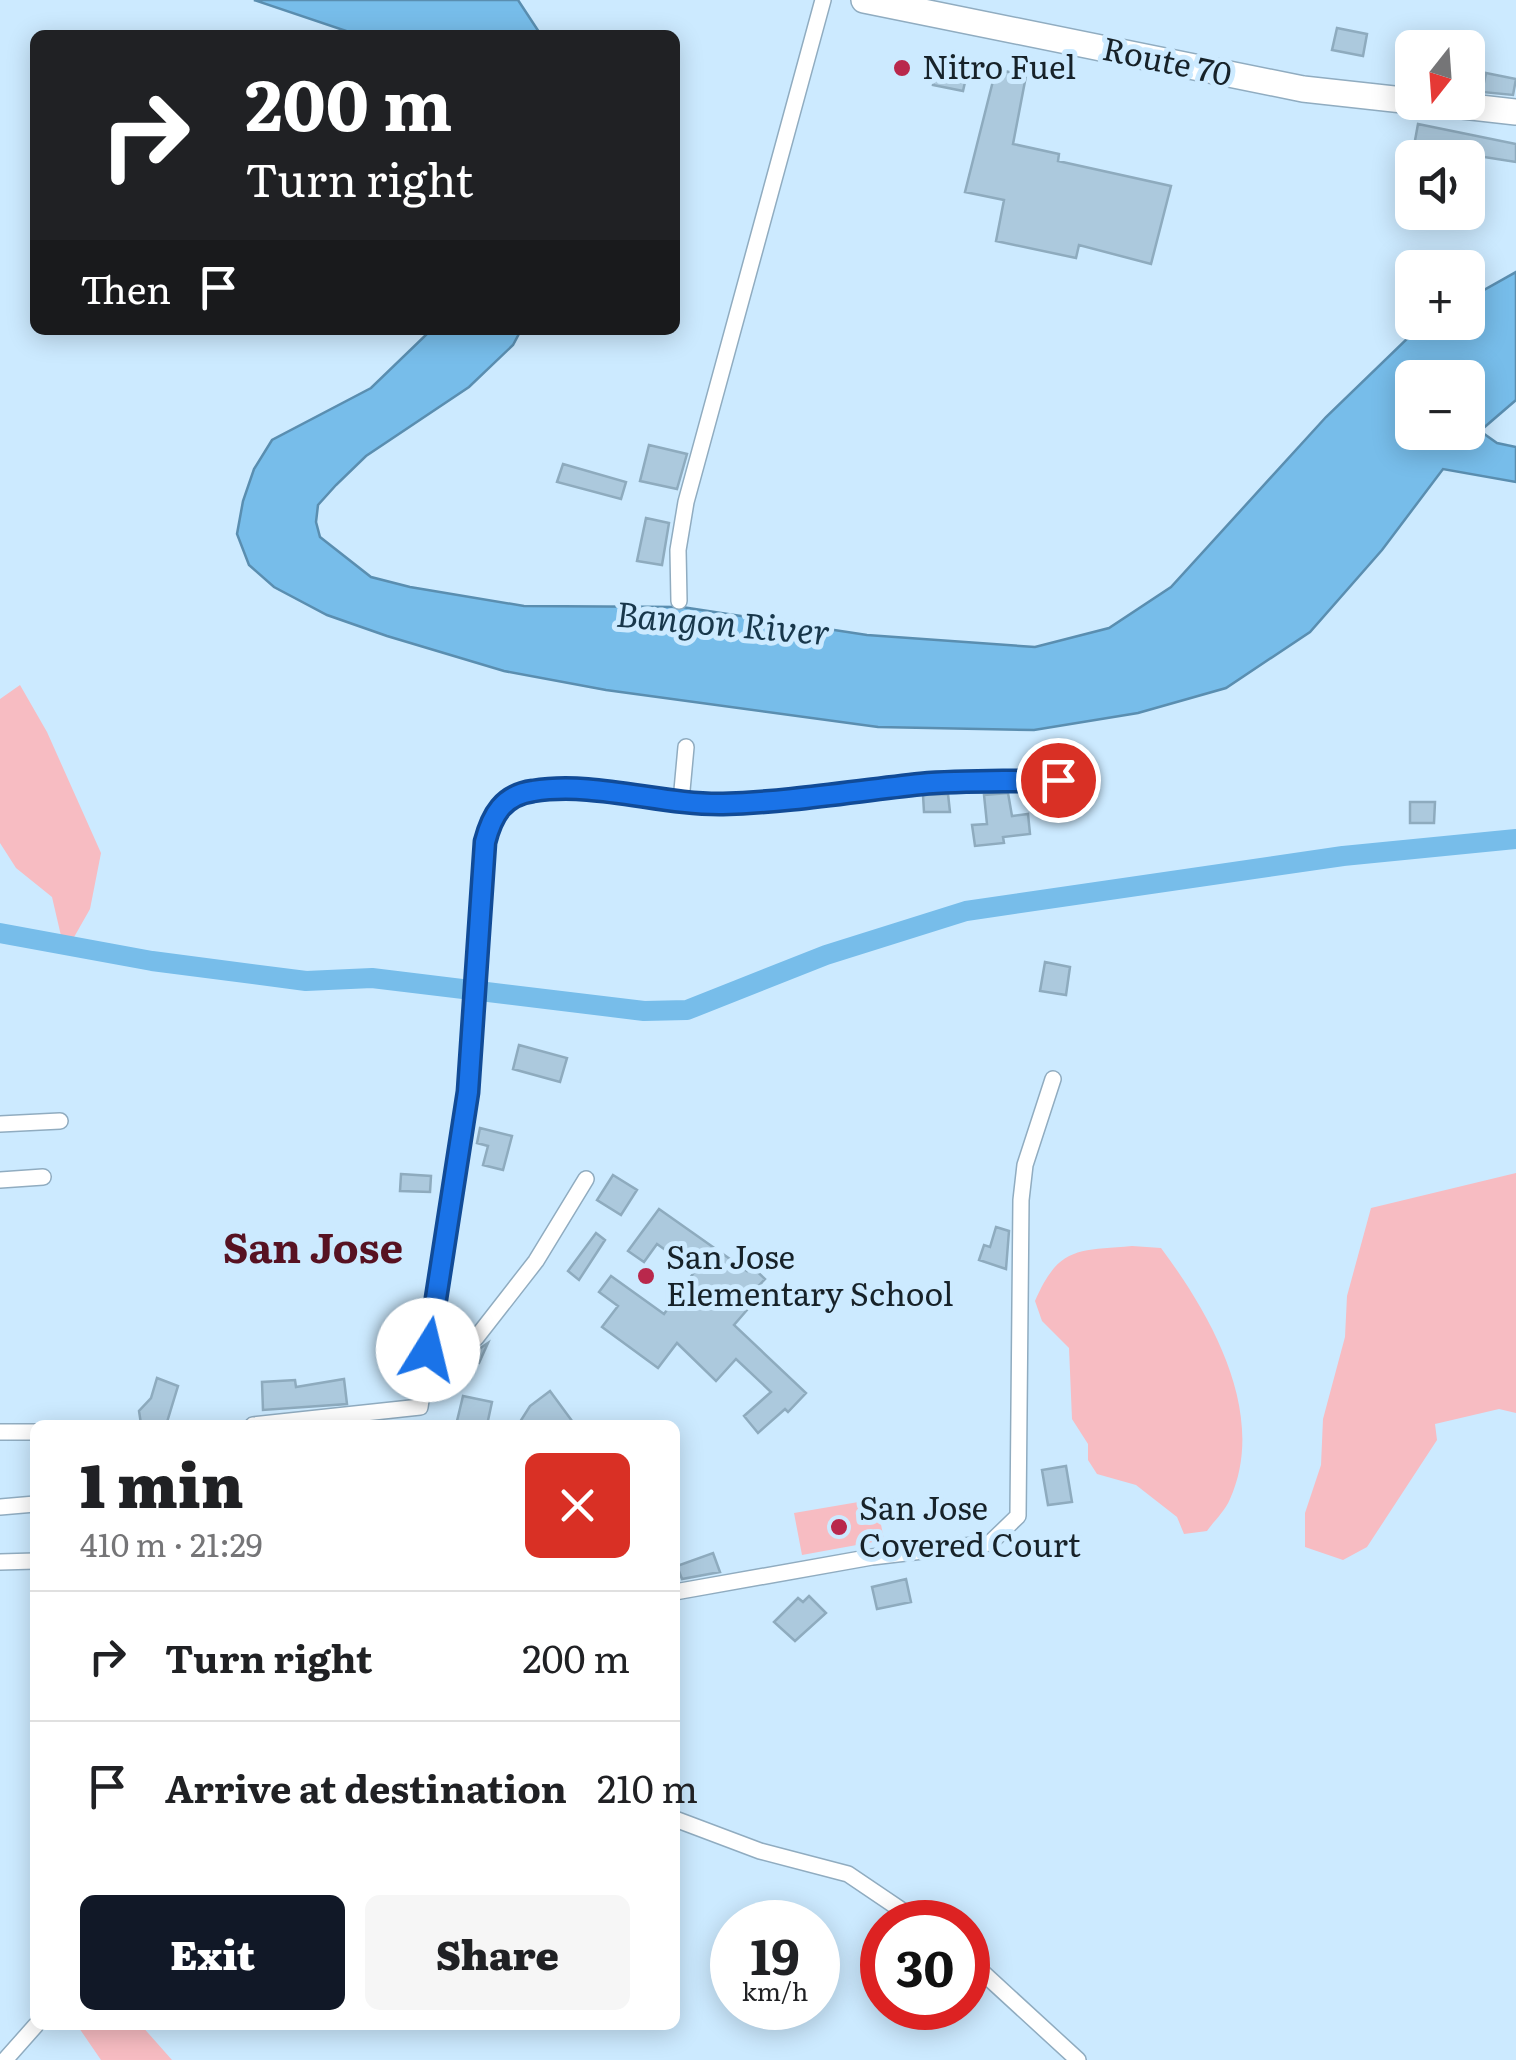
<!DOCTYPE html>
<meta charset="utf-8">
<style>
body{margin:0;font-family:Literata,serif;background:#f6f6f6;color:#202124;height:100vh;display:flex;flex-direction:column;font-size:38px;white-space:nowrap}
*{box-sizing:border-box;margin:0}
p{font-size:32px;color:#757577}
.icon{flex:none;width:55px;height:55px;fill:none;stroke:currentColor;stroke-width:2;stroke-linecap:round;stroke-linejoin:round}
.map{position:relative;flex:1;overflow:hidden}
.panel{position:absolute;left:30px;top:1420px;width:650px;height:610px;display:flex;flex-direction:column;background:#fff;border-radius:15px;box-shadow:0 5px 25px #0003}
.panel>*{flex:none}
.top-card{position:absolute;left:30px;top:30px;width:650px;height:305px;border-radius:15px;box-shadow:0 5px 25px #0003;background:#202124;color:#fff;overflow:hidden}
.needle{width:65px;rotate:197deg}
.tools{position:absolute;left:1395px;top:30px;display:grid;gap:20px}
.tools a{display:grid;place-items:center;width:90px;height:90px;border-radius:15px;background:#fff;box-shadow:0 5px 25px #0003;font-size:50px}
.speed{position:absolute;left:710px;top:1900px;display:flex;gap:20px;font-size:50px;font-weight:700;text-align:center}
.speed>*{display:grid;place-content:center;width:130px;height:130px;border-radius:50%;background:#fff;box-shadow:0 5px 25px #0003;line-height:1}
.speed small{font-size:25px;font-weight:400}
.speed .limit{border:15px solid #d22;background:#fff;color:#111}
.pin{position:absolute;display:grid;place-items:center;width:85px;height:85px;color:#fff;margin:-42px;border:5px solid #fff;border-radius:50%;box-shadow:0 2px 10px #0007}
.me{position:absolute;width:110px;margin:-55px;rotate:9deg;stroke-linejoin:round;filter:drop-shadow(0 0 8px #0008)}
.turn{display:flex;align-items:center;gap:35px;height:210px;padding:0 50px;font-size:45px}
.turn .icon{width:130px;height:130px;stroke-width:2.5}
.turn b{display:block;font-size:70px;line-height:85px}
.then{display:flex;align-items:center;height:95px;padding:0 50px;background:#0003;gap:20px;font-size:38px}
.round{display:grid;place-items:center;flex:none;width:105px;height:105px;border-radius:15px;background:#f6f6f6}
.headline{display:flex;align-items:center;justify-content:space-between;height:170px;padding:0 50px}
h1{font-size:60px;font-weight:800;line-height:75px}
.primary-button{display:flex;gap:20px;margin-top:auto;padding:20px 50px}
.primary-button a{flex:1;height:115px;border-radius:15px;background:#111827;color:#fff;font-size:40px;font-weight:800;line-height:115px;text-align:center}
.primary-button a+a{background:#f6f6f6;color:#202124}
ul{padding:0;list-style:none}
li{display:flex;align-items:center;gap:30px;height:130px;padding:0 50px;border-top:2px solid #e0e0e0}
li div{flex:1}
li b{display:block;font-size:38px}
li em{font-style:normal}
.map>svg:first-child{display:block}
.green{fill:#f7bcc2}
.water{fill:#77bdea;stroke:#5a8eb0;stroke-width:2.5;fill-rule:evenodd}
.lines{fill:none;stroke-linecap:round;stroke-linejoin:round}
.canal{stroke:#77bdea;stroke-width:20}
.building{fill:#acc9dd;stroke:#8eabbe;stroke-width:2.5}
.minor-casing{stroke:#90acc0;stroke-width:18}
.trunk-casing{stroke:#90acc0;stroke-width:28}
.minor{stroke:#fff;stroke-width:15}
.trunk{stroke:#fff;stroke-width:25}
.route-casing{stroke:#114b97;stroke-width:25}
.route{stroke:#1a73e8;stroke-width:18}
.poi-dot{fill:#b9284c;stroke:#cceaff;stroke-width:4}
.labels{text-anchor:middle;stroke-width:10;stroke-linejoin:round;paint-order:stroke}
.street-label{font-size:32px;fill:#172229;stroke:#cceaff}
.poi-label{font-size:32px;fill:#172229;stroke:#cceaff;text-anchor:start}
.water-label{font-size:35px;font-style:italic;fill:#18374b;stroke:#cceaff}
.district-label{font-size:42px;font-weight:bold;fill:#571222;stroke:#cceaff}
</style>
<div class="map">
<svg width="1516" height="2060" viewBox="0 0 1516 2060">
<rect width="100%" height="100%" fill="#cceaff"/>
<path class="green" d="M 20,685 L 47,732 L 101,853 L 90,909 L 65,953 L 52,897 L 16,868 L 0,843 L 0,699 Z
M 1516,1173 L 1516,1413 L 1499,1409 L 1435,1424 L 1437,1440 L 1367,1547 L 1343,1560 L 1305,1547 L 1305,1513 L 1321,1465 L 1323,1419 L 1345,1337 L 1347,1296 L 1371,1208 Z
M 1132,1246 L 1161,1248 C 1211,1315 1268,1414 1230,1499 C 1225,1511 1214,1521 1207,1531 L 1184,1534 L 1177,1517 L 1136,1485 L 1097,1474 L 1088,1460 L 1088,1444 L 1072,1419 L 1069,1348 L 1042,1321 L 1035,1301 C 1059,1246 1077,1251 1132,1246 Z
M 876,1499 L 884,1540 L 802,1555 L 794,1513 Z
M 77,2025 L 141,2025 L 172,2060 L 101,2060 Z"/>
<path class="water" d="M 254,0 L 518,0 L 541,35 L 358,35 Z
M 1516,272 L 1516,400 L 1480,431 L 1497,443 L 1516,447 L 1516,482 L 1443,469 L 1382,550 L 1310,632 L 1226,688 L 1138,713 L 1034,730 L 878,727 L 606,690 L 504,671 L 387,636 L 327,615 L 274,587 L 249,565 L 237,534 L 243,501 L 254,469 L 272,440 L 371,388 L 431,330 L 521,330 L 513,345 L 469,387 L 366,456 L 336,485 L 318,505 L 316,522 L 320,537 L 371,577 L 410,587 L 524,606 L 682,607 L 867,635 L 1035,647 L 1109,628 L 1171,587 L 1326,417 L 1413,333 L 1430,323 L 1468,322 L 1468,299 ZM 1412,378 L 1468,378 L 1468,432 L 1412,432 Z"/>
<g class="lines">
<path class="canal" d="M 0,933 L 152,961 L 306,981 L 372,978 L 644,1011 L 687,1010 L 826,955 L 966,911 L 1343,856 L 1516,839"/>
</g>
<path class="building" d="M 1337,28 L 1367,34 L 1363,56 L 1332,50 Z
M 937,63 L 968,69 L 963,91 L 933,85 Z
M 996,69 L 1026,76 L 1013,144 L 1059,154 L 1058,161 L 1171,186 L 1151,264 L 1079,245 L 1076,258 L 996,241 L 1004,200 L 965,192 Z
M 1486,73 L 1516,79 L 1513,95 L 1482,92 Z
M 1418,124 L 1516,144 L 1516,162 L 1414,146 Z
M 649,445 L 687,454 L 677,489 L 640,481 Z
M 563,464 L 626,482 L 621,499 L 557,482 Z
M 646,518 L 669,523 L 662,565 L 637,561 Z
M 1008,793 L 1012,816 L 1028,814 L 1030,834 L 1003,837 L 1004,843 L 975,846 L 972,825 L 987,824 L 984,795 Z
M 948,794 L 950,812 L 924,812 L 923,795 Z
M 1410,802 L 1435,802 L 1434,823 L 1410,823 Z
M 1045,962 L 1070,967 L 1066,995 L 1040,991 Z
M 519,1045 L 567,1058 L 560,1082 L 513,1069 Z
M 480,1128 L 512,1136 L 503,1170 L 483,1165 L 488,1146 L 477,1143 Z
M 401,1174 L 431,1176 L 430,1192 L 400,1191 Z
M 613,1175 L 637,1190 L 621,1215 L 597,1200 Z
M 659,1209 L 747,1271 L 751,1266 L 765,1279 L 741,1305 L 747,1310 L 734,1325 L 806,1393 L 788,1412 L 785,1409 L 758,1433 L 744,1416 L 771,1392 L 736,1359 L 716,1381 L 677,1343 L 658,1368 L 602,1327 L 618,1306 L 599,1292 L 611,1276 L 664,1314 L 695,1271 L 657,1244 L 644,1262 L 628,1251 Z
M 996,1227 L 1009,1231 L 1006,1269 L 979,1260 L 984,1245 L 990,1247 Z
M 596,1233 L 605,1240 L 579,1280 L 568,1271 Z
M 453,1327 L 466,1333 L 470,1347 L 479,1349 L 488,1343 L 479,1363 L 471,1360 L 472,1352 L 466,1345 L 450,1350 L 444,1347 Z
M 157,1378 L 178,1386 L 167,1422 L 141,1424 L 139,1411 L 151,1398 Z
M 344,1379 L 347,1404 L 263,1410 L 262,1382 L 295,1380 L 296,1387 Z
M 550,1391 L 575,1425 L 518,1425 L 530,1406 Z
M 463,1396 L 492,1402 L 487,1425 L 457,1421 Z
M 1066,1466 L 1072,1502 L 1048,1505 L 1042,1470 Z
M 713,1553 L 720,1572 L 682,1579 L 677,1566 Z
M 906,1579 L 911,1602 L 877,1609 L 872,1587 Z
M 809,1596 L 826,1613 L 795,1641 L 774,1622 L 798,1598 L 803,1602 Z"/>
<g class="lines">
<g class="minor-casing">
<path id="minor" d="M 679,601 L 678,550 L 686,502 L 823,0
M 681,801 L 686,747
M 0,1124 L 60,1121
M 0,1180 L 43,1177
M 476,1338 L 536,1261 L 586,1179
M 423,1388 L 461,1355
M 253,1425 L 420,1407 L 468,1092 L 485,842 C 492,815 503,795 533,791 C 595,781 661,805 723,804 C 790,803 855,791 921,784 C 966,780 1013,782 1058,781
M 0,1432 L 35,1432
M 0,1507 L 35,1504
M 0,1562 L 35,1561
M 675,1592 L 872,1557 L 990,1543 L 1018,1516 L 1021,1200 L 1025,1165 L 1053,1079
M 675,1819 L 760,1851 L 848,1874 L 919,1922
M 968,1959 L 1078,2060
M 5,2060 L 36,2025"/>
</g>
<g class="trunk-casing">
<path id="trunk" d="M 864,0 L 1303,89 L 1412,101
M 1427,102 L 1516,112"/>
</g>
<use href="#minor" class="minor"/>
<use href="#trunk" class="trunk"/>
</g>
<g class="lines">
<g class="route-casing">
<path id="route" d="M 428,1350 L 468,1092 L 485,842 C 492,815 503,795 533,791 C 595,781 661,805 723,804 C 790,802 855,791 921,784 C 966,780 1013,782 1058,780"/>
</g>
<use href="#route" class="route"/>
</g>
<g class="poi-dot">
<circle cx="902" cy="68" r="10"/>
<circle cx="646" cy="1276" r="10"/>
<circle cx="839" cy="1527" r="10"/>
</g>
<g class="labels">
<g class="street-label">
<text transform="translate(1167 62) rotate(12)" y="11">Route 70</text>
</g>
<g class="poi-label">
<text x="922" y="79">Nitro Fuel</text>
<text x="666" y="1269">San Jose<tspan x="666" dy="37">Elementary School</tspan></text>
<text x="859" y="1520">San Jose<tspan x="859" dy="37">Covered Court</tspan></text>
</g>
<g class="water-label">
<text transform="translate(723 624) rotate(5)" y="12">Bangon River</text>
</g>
<g class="district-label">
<text x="313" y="1263">San Jose</text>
</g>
</g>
</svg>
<div class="tools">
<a><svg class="needle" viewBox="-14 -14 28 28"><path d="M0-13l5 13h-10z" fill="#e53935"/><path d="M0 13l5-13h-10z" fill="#757577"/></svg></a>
<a><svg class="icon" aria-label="sound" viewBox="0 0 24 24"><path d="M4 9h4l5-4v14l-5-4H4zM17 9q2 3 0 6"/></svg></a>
<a>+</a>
<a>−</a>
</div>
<div class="speed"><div>19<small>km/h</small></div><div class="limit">30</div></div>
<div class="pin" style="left:1058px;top:780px;background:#d93025"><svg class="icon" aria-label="arrive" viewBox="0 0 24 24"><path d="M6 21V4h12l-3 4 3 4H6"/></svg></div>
<svg class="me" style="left:428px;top:1350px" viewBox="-20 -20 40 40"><circle r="19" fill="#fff"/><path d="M0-13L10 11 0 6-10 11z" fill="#1a73e8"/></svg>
<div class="top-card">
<div class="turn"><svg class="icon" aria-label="right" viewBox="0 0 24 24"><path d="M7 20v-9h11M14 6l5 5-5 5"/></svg><div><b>200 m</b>Turn right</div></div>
<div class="then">Then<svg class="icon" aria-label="arrive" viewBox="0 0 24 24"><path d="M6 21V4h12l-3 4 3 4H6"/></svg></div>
</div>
<section class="panel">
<div class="headline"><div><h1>1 min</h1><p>410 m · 21:29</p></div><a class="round" style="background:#d93025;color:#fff"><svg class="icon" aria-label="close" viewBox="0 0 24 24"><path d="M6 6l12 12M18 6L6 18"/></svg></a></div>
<ul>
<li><svg class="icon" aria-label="right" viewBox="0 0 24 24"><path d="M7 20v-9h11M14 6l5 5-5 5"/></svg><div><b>Turn right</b></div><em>200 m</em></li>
<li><svg class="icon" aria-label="arrive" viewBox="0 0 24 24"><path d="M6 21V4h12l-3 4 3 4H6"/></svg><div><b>Arrive at destination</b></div><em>210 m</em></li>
</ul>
<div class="primary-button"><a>Exit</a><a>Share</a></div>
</section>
</div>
